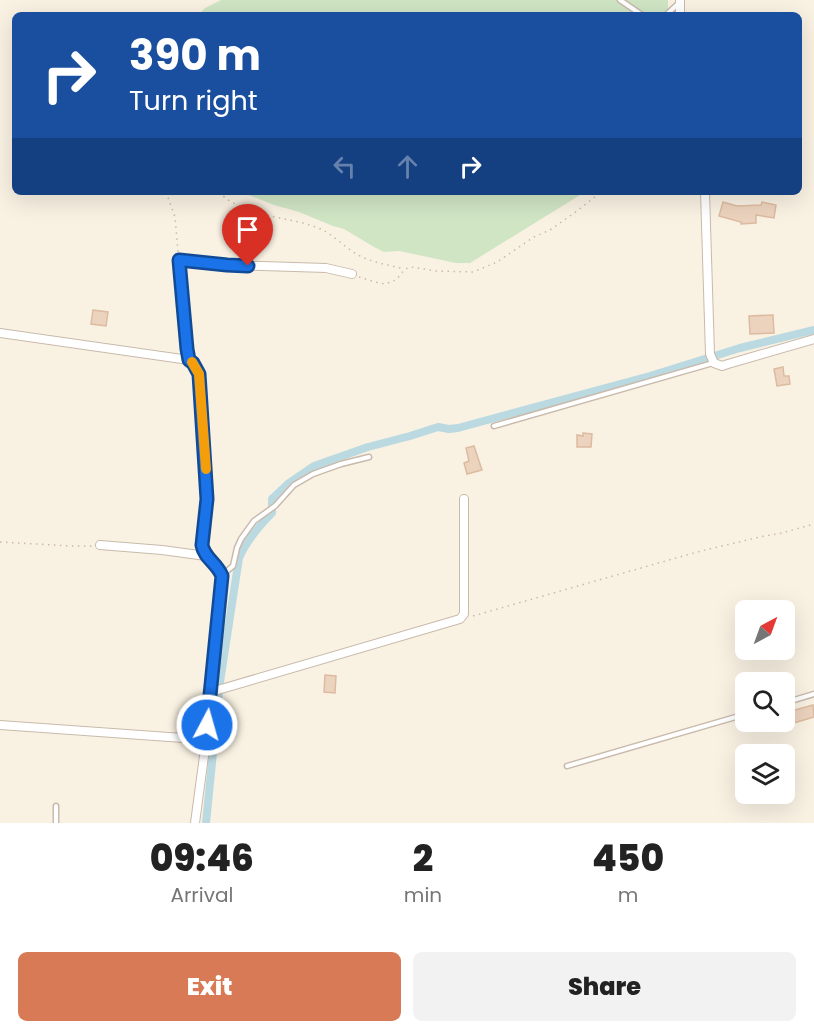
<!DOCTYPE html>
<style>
body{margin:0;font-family:Poppins,sans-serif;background:#f2f2f2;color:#222;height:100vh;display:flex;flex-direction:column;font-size:22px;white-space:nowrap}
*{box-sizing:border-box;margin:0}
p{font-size:20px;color:#767676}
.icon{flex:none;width:33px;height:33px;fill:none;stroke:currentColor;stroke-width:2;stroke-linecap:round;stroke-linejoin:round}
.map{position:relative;height:823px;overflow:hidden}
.details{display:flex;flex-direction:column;background:#fff;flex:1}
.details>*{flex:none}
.guide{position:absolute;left:12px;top:12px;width:790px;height:183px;border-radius:9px;box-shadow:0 6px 24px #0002;background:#1a4fa0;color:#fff;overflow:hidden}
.needle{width:39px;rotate:41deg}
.controls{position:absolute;left:735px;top:600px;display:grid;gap:12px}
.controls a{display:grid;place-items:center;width:60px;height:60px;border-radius:9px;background:#fff;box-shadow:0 6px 24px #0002;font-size:30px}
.pin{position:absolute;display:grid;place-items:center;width:51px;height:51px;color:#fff;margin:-62px -26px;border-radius:50% 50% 50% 0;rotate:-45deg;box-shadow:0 0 6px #0007}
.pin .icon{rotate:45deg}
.me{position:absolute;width:66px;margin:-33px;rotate:6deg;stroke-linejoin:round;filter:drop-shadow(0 0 4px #0008)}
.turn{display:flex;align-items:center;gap:21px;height:126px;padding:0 18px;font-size:27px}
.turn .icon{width:78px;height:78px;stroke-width:2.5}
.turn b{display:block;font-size:42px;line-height:51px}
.lanes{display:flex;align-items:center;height:57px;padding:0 18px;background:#0003;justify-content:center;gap:30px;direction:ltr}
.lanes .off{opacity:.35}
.eta{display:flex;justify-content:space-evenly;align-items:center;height:102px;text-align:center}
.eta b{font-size:36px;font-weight:800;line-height:42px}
.action{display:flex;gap:12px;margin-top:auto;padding:12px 18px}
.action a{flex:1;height:69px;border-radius:9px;background:#d77a55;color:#fff;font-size:24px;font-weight:800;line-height:69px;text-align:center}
.action a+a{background:#f2f2f2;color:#222}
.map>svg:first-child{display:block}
.green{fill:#cfe5c4}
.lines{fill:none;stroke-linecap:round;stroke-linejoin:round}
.canal{stroke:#bad9e1;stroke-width:8}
.building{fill:#ecd3be;stroke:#ddbba0;stroke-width:1.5}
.lane-casing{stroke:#c9baab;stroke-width:7}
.street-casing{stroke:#c9baab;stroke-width:10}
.path{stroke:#d0b7a2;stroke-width:1.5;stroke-dasharray:1.5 4.5;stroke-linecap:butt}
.lane{stroke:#fff;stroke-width:4}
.street{stroke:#fff;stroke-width:8}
.route-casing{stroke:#114b97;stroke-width:15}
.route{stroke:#1a73e8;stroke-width:10}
.slow{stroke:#f59e0b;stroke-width:10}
</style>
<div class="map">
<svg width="814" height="823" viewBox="0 0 814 823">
<rect width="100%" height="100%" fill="#f9f2e3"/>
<path class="green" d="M 221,0 L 668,0 L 668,15 L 198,15 L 205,8 Z
M 241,192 L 585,192 L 470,263 L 456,263 L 399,251 L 384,252 L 374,247 L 344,229 L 333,226 L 299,212 L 274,205 Z"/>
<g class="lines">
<path class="canal" d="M 206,823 L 220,682 L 239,558 C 247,540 258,527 272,513 L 272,499 L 289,483 L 314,466 L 368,447 L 410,436 L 438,427 L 449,429 L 458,428 L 650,376 L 740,348 L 814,330"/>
</g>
<path class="building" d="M 723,202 L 737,206 L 761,205 L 762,202 L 776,205 L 774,218 L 756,215 L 756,223 L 741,224 L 741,222 L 719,216 Z
M 93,310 L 108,312 L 106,326 L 91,324 Z
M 773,315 L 774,333 L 750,334 L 749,316 Z
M 783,367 L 784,376 L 789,376 L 790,384 L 777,386 L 774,369 Z
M 583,433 L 592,434 L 591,447 L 577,447 L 577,435 L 583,436 Z
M 474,446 L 482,470 L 467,474 L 464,463 L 469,461 L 466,448 Z
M 325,675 L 336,676 L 335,693 L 324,692 Z
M 813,705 L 814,717 L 784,726 L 784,713 Z"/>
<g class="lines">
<g class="lane-casing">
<path id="lane" d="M 620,0 L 642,15
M 666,15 L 679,3
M 494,426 L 713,363
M 222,575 L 233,566 L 237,548 L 241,539 L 254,521 L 275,506 L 294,485 L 313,474 L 341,464 L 369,457
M 784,703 L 814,694
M 567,766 L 746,714
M 56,823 L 56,806"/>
</g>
<g class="street-casing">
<path id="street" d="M 680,0 L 680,15
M 705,192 L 710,354 L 714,363 L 722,366 L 728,364 L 814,339
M 0,333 L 189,360 L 193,363 L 199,374 L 207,499 L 202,545 C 204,558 217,563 222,576 L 206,741 L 195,823
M 189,360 L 184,329 L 179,260 L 227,265 L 326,268 L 352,274
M 100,545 L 162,550 L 206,556
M 211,692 L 460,619 L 464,614 L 464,499
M 0,725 L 197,739 L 206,741"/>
</g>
<path class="path" d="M 166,192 L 175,217 L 178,252
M 219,192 C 242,216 283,216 313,226 C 332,232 343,247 360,256 C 374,263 389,265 404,269
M 359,277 L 375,282 L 385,284 L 396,280 L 405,269 L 411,267 L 436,271 L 473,272 L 497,262 L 534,237 L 550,230 L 577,211 L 601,192
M 0,542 L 71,546 L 93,546
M 473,616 L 697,552 L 764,536 L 778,534 L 814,524"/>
<use href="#lane" class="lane"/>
<use href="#street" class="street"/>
</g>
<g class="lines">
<g class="route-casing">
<path id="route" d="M 207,725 L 222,576 C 217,563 204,558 202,545 L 207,499 L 199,374 L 193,363 L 189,360 L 187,349 L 179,260 L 227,265 L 248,266"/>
</g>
<use href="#route" class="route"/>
<path class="slow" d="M 192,362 L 199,374 L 206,469"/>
</g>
</svg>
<div class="controls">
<a><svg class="needle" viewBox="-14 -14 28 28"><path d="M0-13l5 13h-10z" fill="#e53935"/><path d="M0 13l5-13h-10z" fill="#767676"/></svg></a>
<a><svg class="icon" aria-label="search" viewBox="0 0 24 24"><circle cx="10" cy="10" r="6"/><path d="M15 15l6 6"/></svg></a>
<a><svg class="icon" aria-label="layers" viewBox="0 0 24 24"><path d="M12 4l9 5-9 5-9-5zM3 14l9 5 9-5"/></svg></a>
</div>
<div class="pin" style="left:248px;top:266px;background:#d93025"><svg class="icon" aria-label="arrive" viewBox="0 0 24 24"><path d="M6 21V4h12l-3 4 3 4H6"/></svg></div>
<svg class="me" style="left:207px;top:725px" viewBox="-20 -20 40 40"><circle r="17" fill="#1a73e8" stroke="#fff" stroke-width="3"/><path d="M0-11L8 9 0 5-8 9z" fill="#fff"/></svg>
<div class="guide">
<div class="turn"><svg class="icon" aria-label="right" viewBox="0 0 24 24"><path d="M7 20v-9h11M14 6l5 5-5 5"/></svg><div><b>390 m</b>Turn right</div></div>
<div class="lanes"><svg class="icon off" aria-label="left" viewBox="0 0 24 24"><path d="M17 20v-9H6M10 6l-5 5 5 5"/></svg><svg class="icon off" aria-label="ahead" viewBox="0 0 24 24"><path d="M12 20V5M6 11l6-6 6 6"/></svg><svg class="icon" aria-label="right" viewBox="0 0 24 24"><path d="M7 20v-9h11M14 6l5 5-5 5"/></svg></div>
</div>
</div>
<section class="details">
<div class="eta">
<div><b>09:46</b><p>Arrival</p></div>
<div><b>2</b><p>min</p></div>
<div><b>450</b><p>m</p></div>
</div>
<div class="action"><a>Exit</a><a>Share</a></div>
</section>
